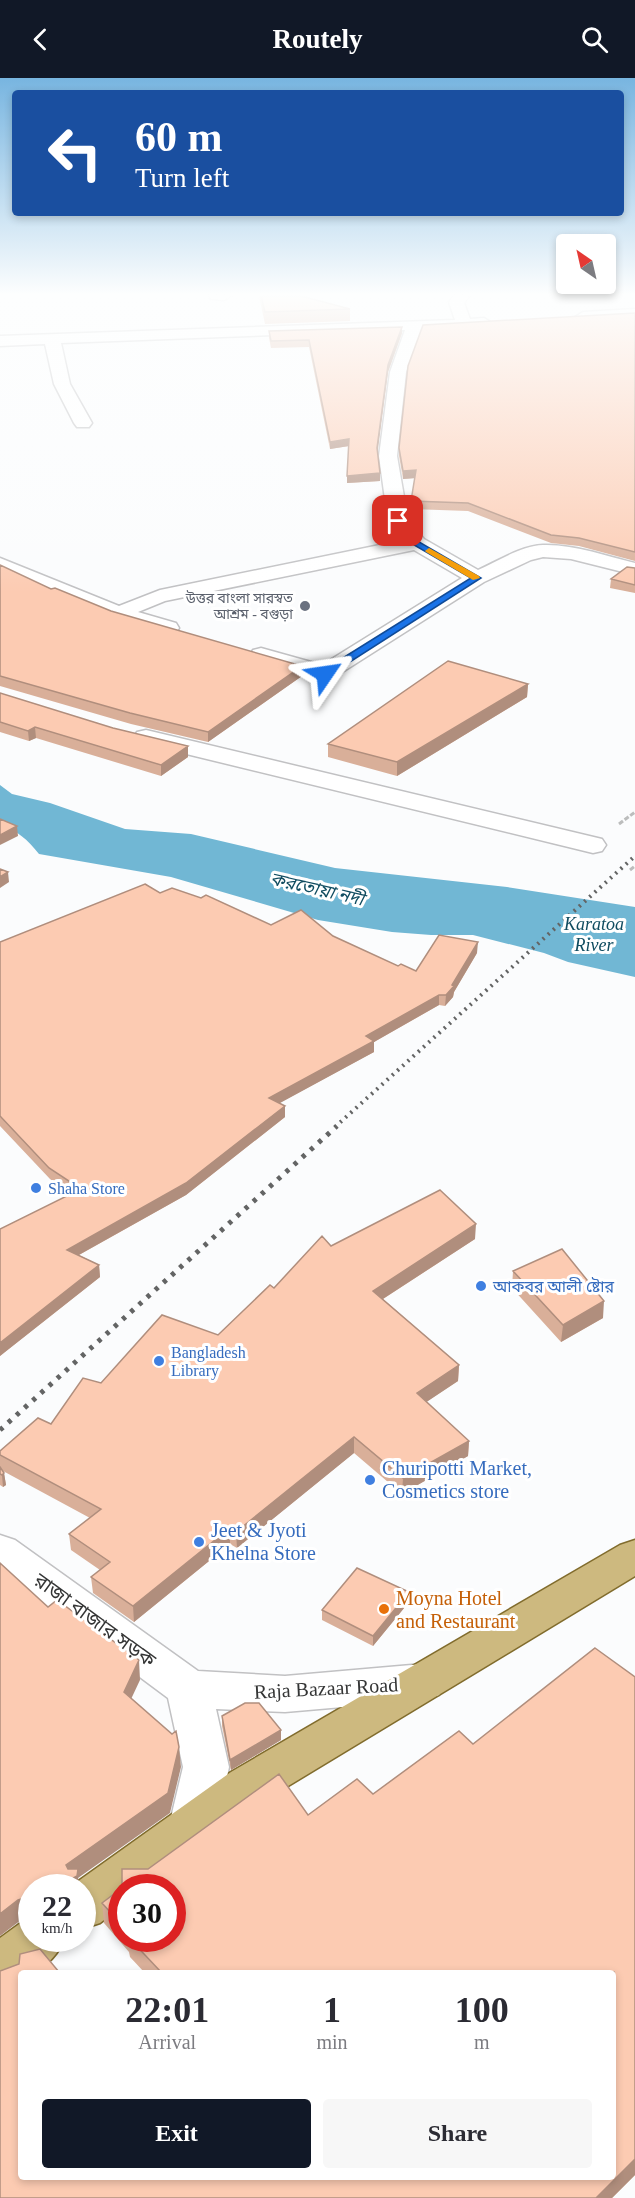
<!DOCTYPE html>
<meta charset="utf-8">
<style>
body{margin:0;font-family:"Times New Roman","Noto Sans Bengali",serif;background:#f7f7f7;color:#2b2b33;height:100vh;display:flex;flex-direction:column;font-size:22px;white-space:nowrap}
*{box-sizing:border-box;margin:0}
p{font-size:20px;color:#7c7c81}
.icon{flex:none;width:33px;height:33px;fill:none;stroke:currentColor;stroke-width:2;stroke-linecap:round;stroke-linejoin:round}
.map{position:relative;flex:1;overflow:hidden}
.sheet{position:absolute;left:18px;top:1892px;width:598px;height:210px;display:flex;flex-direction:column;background:#fff;border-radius:6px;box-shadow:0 3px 9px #0003}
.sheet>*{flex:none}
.top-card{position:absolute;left:12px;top:12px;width:612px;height:126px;border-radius:6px;box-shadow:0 3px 9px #0003;background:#1a4fa0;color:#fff;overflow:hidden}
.needle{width:39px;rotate:326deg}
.controls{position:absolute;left:556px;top:156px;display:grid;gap:12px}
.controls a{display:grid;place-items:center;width:60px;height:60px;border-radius:6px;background:#fff;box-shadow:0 3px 9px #0003;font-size:30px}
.speed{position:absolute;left:18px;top:1796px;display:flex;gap:12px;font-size:30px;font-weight:700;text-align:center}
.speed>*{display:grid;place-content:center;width:78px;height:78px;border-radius:50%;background:#fff;box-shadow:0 3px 9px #0003;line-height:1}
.speed small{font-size:15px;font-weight:400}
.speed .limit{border:9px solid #d22;background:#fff;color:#111}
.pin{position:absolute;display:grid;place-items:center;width:51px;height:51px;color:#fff;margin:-26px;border-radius:12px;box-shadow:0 3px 9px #0006}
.me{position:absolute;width:66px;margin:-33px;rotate:58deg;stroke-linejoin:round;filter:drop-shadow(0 0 4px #0008)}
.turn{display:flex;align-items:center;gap:21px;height:126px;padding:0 24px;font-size:27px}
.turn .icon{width:78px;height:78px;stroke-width:2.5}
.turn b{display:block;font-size:42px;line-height:51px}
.eta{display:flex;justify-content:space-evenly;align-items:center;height:102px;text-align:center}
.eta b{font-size:36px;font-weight:700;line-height:42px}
.primary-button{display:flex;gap:12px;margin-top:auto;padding:12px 24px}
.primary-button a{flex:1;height:69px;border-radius:6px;background:#111827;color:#fff;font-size:24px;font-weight:700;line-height:69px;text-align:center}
.primary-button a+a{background:#f7f7f7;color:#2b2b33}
header{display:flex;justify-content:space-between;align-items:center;height:78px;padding:0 24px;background:#111827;color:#fff;font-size:27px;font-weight:700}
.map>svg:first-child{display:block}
.water{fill:#71b7d4}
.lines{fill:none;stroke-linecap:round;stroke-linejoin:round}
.minor-casing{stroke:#c1c1c3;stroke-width:3}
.major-casing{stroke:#816c2d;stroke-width:3}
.path{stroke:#bcbdbd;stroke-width:3;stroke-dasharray:5 2;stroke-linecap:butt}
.minor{fill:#fff;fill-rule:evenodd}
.major{fill:#cdb97f;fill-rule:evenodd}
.rail-far1{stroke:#636464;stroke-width:4;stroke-dasharray:2 5;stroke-linecap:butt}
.rail{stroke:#636464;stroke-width:5;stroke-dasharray:4 7;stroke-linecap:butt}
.wall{fill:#d9af99}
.shaded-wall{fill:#b08e7d}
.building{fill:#fccbb2;stroke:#b08e7d;stroke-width:1.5}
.route{fill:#1a73e8;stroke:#114b97;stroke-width:1.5}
.slow{fill:#f59e0b}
.worship-dot{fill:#6b7280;stroke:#fff;stroke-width:2}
.shop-dot{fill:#3f7fe0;stroke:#fff;stroke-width:2}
.food-dot{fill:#e8710a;stroke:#fff;stroke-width:2}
.labels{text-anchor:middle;stroke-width:6;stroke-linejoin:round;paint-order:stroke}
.far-worship-label{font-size:14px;fill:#5b616d;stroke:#fff;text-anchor:end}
.shop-label{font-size:16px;fill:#366cbe;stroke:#fff;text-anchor:start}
.water-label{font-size:18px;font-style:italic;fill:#104c60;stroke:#fff}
.near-shop-label{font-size:20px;fill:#366cbe;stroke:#fff;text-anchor:start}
.near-food-label{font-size:20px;fill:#c56008;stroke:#fff;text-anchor:start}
.near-street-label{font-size:20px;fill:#343535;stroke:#fff}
</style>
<header><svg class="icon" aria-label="back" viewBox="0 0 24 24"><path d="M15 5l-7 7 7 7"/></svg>Routely<svg class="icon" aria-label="search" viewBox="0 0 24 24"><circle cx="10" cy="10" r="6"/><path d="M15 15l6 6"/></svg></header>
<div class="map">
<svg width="635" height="2120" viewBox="0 0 635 2120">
<rect width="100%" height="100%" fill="#fbfcfd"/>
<path class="water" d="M 0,707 L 12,716 L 50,725 L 125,751 L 191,756 L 335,790 L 507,809 L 635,829 L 635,899 L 568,884 L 544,875 L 473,857 L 431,857 L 392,854 L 318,842 L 171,799 L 39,776 C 27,761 18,753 0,747 Z"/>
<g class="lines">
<g class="minor-casing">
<path id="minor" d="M 209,218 L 231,218 L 224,222 L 211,221 Z
M 453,218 L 469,218 L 464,225 L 470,241 L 484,240 L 492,245 L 484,250 L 421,252 L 406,294 L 397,378 L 408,442 L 424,461 L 478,492 C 498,483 521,468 543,467 C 574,466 606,478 635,485 L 635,497 L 571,481 L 543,479 L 531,482 L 484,504 L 333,600 L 325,602 L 253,582 L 250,577 L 253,572 L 261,570 L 322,587 L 462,500 L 414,472 L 165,523 L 138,534 L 176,545 L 179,550 L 176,555 L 168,557 L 112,541 L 0,493 L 0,480 L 119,528 L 160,512 L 404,462 L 388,443 L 379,378 L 390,294 L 405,252 L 61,265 L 70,306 L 92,345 L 89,349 L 77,349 L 74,345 L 54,306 L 45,266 L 0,268 L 0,258 L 455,242 L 449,224 Z
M 635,231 L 635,239 L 583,244 L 575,239 L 583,234 Z
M 146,652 L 602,761 L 606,767 L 602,773 L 593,775 L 137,664 L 134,659 L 137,654 Z
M 0,1457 L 15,1462 L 198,1593 L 285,1598 L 423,1586 L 439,1591 L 445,1604 L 439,1617 L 423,1622 L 285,1634 L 216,1631 L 229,1689 L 217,1748 L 210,1763 L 193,1769 L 176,1763 L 169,1748 L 183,1689 L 168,1620 L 0,1495 Z"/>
</g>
<g class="major-casing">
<path id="major" d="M 635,1462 L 635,1498 L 265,1722 L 148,1809 L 122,1809 L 122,1828 L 100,1845 L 82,1851 L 82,1809 L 70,1809 L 231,1694 L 620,1467 Z
M 32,1840 L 32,1860 L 65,1860 C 57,1879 43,1894 21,1894 L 21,1904 L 0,1913 L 0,1860 L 22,1844 Z"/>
</g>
<path class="path" d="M 619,746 L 635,734
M 630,792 L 635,788"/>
<use href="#minor" class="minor"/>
<use href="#major" class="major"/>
<path class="rail-far1" d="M 335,1049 L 635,778"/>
<path class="rail" d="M 0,1352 L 337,1048"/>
</g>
<path class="wall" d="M 259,218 L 301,218 L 350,231 L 350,243 L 265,246 Z
M 635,235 L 635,483 L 579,468 L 551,465 L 468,433 L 411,431 L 415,400 L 403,401 L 399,378 L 399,370 Z
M 269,253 L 402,255 L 388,294 L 377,373 L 380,395 L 380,403 L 347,405 L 349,368 L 330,371 L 309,269 L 271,270 L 269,260 Z
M 0,487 L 51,511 L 111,533 L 302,598 L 208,664 L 131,646 L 0,608 Z
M 635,490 L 635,515 L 610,510 L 611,501 Z
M 528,606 L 527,619 L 397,698 L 328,679 L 328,666 Z
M 0,615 L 113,650 L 188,668 L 188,679 L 161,698 L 36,660 L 29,663 L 0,654 Z
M 160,815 L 271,847 L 333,858 L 398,888 L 416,893 L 477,875 L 454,914 L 453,919 L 445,928 L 439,927 L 374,964 L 374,974 L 279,1025 L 285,1028 L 285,1039 L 186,1117 L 79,1177 L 99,1187 L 100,1199 L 5,1274 L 0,1278 L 0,1151 L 71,1116 L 50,1101 L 0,1048 L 0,864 Z
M 475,1161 L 383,1221 L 459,1287 L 458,1303 L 426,1324 L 469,1363 L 468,1378 L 402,1416 L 354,1375 L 237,1470 L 230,1466 L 134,1544 L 93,1515 L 91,1499 L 100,1492 L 71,1472 L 69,1456 L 90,1440 L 3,1393 L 4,1395 L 6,1407 L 3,1409 L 0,1407 L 0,1373 L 51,1346 L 101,1305 L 218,1257 L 274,1210 L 331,1168 Z
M 513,1193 L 603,1240 L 561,1264 L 512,1210 Z
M 409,1524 L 373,1568 L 322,1542 L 322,1532 Z
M 595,1570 L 635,1599 L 635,2097 L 612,2120 L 0,2120 L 0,1893 L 19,1886 L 20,1876 L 40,1871 L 59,1894 L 21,1894 L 21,2098 L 614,2098 L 614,1894 L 144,1894 L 130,1879 L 129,1874 L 104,1845 L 102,1825 L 122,1810 L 122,1860 L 172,1860 L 172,1809 L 122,1809 L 122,1791 L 148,1791 L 279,1696 L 308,1737 L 357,1701 L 373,1716 L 459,1653 L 473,1666 Z
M 222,1638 L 281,1662 L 231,1692 L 222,1648 Z"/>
<path class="shaded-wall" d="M 402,249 L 402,255 L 388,294 L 377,378 L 377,370 L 388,287 Z
M 349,361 L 349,368 L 330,371 L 330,364 Z
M 416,392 L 416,400 L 403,401 L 403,393 Z
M 380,395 L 380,403 L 347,405 L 347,398 Z
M 302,588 L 302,598 L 208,664 L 208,654 Z
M 528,606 L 527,619 L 397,698 L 397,684 Z
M 35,649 L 36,660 L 29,663 L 28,653 Z
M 188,668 L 188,679 L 161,698 L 161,687 Z
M 17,748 L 18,758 L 0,767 L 0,757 Z
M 8,794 L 9,804 L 0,810 L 0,799 Z
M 478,864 L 477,875 L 454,914 L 453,919 L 445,928 L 446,917 Z
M 439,917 L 439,927 L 374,964 L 374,974 L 269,1031 L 269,1020 L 366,958 Z
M 285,1028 L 285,1039 L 186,1117 L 68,1183 L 67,1172 Z
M 476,1146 L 475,1161 L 372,1228 L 373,1213 Z
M 99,1187 L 100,1199 L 5,1274 L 0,1278 L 0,1265 Z
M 604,1223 L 603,1240 L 561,1264 L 563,1247 Z
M 459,1287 L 458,1303 L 416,1331 L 417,1315 Z
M 354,1359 L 354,1375 L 237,1470 L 236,1454 Z
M 469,1363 L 468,1378 L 402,1416 L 403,1400 Z
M 4,1395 L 6,1407 L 3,1409 L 2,1397 Z
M 230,1450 L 230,1466 L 134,1544 L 133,1528 Z
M 409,1514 L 409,1524 L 373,1568 L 373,1558 Z
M 139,1582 L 140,1602 L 125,1634 L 124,1614 Z
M 281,1652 L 281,1662 L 231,1692 L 230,1682 Z
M 179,1669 L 181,1689 L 170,1735 L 78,1800 L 80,1809 L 58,1809 L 66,1787 Z
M 31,1818 L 32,1839 L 21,1842 L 0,1858 L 0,1836 L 18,1822 Z
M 635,2081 L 635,2097 L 612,2120 L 596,2120 Z"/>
<path class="building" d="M 261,218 L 301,218 L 350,231 L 265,234 Z
M 635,235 L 635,474 L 579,460 L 551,457 L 468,425 L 411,423 L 416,392 L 403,393 L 399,370 L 408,288 L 423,247 Z
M 402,249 L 388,287 L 377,370 L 380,395 L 347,398 L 349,361 L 330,364 L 309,262 L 271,263 L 269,253 Z
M 0,487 L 51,511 L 55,510 L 111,533 L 302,588 L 208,654 L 130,635 L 0,598 Z
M 627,489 L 635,490 L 635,507 L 611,501 Z
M 448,583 L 528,606 L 397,684 L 328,666 Z
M 0,615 L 113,650 L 188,668 L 161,687 L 35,649 L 28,653 L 0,644 Z
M 0,741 L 17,748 L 0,757 Z
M 0,791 L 8,794 L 0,799 Z
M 145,806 L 160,815 L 172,810 L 201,820 L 206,817 L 271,847 L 301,832 L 333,858 L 398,888 L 401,886 L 416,893 L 439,857 L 478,864 L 452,907 L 454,908 L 446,917 L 439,917 L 366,958 L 374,963 L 269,1020 L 285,1028 L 186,1105 L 67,1172 L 99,1187 L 0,1265 L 0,1151 L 81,1111 L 49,1090 L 0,1038 L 0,864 Z
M 440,1112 L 476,1146 L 373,1213 L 459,1287 L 417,1315 L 469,1363 L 403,1400 L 354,1359 L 236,1454 L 230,1450 L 133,1528 L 91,1499 L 110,1484 L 69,1456 L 101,1431 L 0,1377 L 0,1373 L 38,1340 L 51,1346 L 83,1300 L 101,1305 L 162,1237 L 218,1257 L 270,1207 L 274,1210 L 322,1158 L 331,1168 Z
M 562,1171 L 604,1223 L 563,1247 L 513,1193 Z
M 0,1389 L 4,1395 L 2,1397 L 0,1396 Z
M 0,1485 L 48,1529 L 57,1522 L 139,1582 L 124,1614 L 172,1656 L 176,1653 L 179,1669 L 168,1715 L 66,1787 L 68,1791 L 78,1791 L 77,1798 L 58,1809 L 32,1809 L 32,1824 L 31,1818 L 18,1822 L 0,1836 Z
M 357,1490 L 409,1514 L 373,1558 L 322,1532 Z
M 595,1570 L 635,1599 L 635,2081 L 596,2120 L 0,2120 L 0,1893 L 19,1886 L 20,1876 L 40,1871 L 59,1894 L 21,1894 L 21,2098 L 614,2098 L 614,1894 L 161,1894 L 129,1860 L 172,1860 L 172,1809 L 122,1809 L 122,1791 L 148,1791 L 279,1696 L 308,1737 L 357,1701 L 373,1716 L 459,1653 L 473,1666 Z
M 245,1625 L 259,1625 L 281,1652 L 230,1682 L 222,1638 Z
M 122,1810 L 122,1847 L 102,1825 Z"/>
<linearGradient id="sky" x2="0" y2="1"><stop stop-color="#78b5e0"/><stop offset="0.42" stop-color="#fdfefe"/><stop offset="1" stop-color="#fdfefe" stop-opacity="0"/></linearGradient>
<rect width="635" height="515" fill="url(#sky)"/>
<path class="route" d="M 395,441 L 400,441 L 419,464 L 481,500 L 328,598 L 322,598 L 322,593 L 471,500 L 414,467 L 395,445 Z"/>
<path class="slow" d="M 429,470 L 479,498 L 480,500 L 473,502 L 426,474 L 425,473 Z"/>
<circle class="worship-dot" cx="305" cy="528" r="6"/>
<g class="shop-dot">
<circle cx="36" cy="1110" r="6"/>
<circle cx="481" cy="1208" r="6"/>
<circle cx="159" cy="1283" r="6"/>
<circle cx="370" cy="1402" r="6"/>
<circle cx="199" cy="1464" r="6"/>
</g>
<circle class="food-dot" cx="384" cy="1531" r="6"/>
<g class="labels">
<g class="far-worship-label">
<text x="293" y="525">উত্তর বাংলা সারস্বত<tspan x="293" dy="16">আশ্রম - বগুড়া</tspan></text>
</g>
<g class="shop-label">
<text x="48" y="1116">Shaha Store</text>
<text x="493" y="1214">আকবর আলী ষ্টোর</text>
<text x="171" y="1280">Bangladesh<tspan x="171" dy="18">Library</tspan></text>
</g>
<g class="water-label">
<text transform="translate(317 811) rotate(13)" y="6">করতোয়া নদী</text>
<text x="594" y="852">Karatoa<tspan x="594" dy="21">River</tspan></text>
</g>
<g class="near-shop-label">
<text x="382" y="1397">Churipotti Market,<tspan x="382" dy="23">Cosmetics store</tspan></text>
<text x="211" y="1459">Jeet &amp; Jyoti<tspan x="211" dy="23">Khelna Store</tspan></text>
</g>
<g class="near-food-label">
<text x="396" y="1527">Moyna Hotel<tspan x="396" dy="23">and Restaurant</tspan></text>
</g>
<g class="near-street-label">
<text transform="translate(95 1542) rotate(36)" y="7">রাজা বাজার সড়ক</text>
<text transform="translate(326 1610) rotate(-3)" y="7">Raja Bazaar Road</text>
</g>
</g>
</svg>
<div class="controls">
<a><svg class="needle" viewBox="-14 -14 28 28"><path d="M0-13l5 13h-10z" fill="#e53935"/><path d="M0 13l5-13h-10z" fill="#7c7c81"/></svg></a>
</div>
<div class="speed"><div>22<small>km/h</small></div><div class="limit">30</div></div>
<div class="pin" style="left:398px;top:443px;background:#d93025"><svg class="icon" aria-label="arrive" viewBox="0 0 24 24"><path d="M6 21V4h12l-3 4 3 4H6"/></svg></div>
<svg class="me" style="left:325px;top:596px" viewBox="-20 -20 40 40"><path d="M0-17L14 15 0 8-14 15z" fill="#1a73e8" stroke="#fff" stroke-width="4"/></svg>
<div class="top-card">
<div class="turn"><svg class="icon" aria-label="left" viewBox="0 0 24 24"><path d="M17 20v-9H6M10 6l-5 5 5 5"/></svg><div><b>60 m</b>Turn left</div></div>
</div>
<section class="sheet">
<div class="eta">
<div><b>22:01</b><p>Arrival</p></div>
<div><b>1</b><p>min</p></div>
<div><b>100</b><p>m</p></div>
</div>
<div class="primary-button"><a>Exit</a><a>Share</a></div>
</section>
</div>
